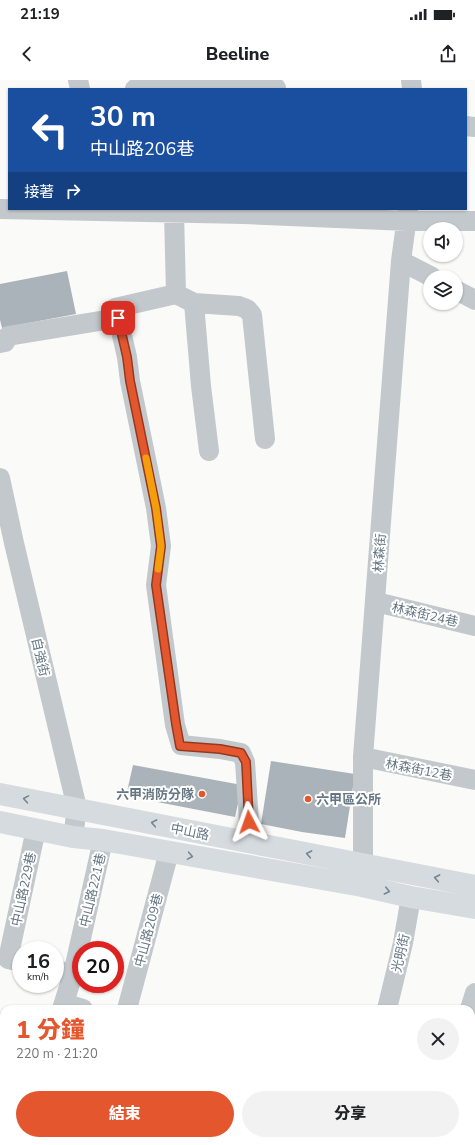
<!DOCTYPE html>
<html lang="zh-TW">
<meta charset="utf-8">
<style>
body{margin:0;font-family:"Nunito Sans","Noto Sans TC",sans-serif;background:#f2f2f2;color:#202124;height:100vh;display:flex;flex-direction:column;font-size:15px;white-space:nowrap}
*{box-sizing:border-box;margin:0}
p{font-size:13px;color:#757577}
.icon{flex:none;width:22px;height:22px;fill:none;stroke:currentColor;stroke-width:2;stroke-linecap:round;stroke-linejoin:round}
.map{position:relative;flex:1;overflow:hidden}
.drawer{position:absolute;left:0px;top:925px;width:475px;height:140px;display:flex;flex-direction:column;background:#fff;border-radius:12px 12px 0 0;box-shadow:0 1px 3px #0004}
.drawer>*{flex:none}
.top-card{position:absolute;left:8px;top:8px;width:459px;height:122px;border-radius:0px;box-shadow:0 1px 3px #0004;background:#1a4fa0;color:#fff;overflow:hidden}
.tools{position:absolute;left:423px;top:142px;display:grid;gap:8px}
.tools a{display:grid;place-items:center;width:40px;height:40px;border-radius:50%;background:#fff;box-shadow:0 1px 3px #0004;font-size:20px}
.speed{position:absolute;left:12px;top:861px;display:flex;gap:8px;font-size:20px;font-weight:700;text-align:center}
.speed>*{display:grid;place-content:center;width:52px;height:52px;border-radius:50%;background:#fff;box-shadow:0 1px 3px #0004;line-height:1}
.speed small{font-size:10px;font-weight:400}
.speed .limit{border:6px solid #d22;background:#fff;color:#111}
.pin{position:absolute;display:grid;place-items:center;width:34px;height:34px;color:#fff;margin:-17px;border-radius:8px;box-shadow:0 2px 6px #0006}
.me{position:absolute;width:44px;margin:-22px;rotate:356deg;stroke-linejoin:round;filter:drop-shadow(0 0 3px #0008)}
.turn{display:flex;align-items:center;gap:14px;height:84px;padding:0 16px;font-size:18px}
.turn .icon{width:52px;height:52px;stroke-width:2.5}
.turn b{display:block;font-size:28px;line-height:34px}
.then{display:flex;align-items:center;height:38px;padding:0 16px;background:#0003;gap:8px;font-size:15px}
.round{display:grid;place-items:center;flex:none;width:42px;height:42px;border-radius:21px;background:#f2f2f2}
.headline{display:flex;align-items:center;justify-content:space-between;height:68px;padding:0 16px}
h1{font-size:24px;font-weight:800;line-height:30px;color:#e4572e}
.button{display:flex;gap:8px;margin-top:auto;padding:8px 16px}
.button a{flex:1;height:46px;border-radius:24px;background:#e4572e;color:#fff;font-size:16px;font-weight:800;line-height:46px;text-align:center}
.button a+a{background:#f2f2f2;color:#202124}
.status{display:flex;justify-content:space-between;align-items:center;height:28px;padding:0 20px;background:#fff;direction:ltr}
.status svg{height:11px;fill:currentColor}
header{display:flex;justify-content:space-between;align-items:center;height:52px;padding:0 16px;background:#fff;font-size:18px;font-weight:800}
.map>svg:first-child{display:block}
.building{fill:#aab3b9}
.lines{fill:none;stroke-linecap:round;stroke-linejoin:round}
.minor{stroke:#c3c8cc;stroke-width:20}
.major{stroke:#d6dbdf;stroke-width:22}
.oneway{stroke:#768591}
.route-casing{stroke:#94391e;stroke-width:10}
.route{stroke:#e4572e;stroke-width:7}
.slow{stroke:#f59e0b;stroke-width:7}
.poi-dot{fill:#e4572e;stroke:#fff;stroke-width:1.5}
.labels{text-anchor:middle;stroke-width:4;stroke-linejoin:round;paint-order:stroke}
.street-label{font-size:13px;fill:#657683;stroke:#fff}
.poi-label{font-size:13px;font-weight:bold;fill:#657683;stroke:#fff;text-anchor:end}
</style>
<div class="status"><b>21:19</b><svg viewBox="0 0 49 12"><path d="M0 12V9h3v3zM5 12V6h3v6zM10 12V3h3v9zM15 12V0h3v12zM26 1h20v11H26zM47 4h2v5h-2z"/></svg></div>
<header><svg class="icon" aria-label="back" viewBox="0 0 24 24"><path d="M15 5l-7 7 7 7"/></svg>Beeline<svg class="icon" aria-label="share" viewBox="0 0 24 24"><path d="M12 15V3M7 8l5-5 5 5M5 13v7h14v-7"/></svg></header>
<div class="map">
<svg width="475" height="1065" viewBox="0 0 475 1065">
<rect width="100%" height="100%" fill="#fafaf8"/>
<path class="building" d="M 67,191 L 76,234 L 2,248 L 0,240 L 0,204 Z
M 271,681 L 355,694 L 345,758 L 302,752 L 261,744 Z
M 133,685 L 242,705 L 235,737 L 126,716 Z"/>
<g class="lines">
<path class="minor" d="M 78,0 L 80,9
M 411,0 L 412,9
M 135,9 L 145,2 L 155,1 L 248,5 L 276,8
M 466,46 L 475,47
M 0,129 L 244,134 L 407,141 L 475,141
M 174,132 L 176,214
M 401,181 L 432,197
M 456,210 L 475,220
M 194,223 L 201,306 L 209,371
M 118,238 L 127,277 L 130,301 L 156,428 L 161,466 L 156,505 L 175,645 L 181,665 L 220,669 L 241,673 L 245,682 L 249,742 L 253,763
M 0,263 L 5,262 L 8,256 L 118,238 L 115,228 L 176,214 L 194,223 L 239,226 L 247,229 L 252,235 L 265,359
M 0,398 L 14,463 L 77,728 L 73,757
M 376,522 L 475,546
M 363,677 L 475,700
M 363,800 L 363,677 L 401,181 L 408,129
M 21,882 L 8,879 L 36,749
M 55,890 L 73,894
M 64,923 L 83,929
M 62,929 L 73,894 L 103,760
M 127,929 L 169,772
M 387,929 L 403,863 L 411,817
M 470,929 L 475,913
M 0,1007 L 4,995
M 23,1065 L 25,1061
M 93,1065 L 94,1061
M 232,1065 L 233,1061
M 354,1065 L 355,1061
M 432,1065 L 433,1061"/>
<path class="major" d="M 0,714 L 475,806
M 0,742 L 73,757 L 103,760 L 362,806 L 411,817 L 475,828"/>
</g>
<defs><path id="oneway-chevron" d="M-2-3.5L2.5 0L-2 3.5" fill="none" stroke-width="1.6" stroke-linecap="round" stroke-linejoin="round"/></defs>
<g class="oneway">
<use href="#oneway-chevron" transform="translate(26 719) rotate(-170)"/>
<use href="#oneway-chevron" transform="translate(154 743) rotate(-169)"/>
<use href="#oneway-chevron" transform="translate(309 774) rotate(-169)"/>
<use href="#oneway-chevron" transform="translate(190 776) rotate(10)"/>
<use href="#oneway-chevron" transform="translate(437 798) rotate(-169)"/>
<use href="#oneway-chevron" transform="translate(387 811) rotate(13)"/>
</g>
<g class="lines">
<g class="route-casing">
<path id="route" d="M 118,238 L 127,277 L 130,301 L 156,428 L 161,466 L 156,505 L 176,644 L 180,666 L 220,669 L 241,673 L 246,682 L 249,742"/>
</g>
<use href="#route" class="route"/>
<path class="slow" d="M 146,378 L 156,428 L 161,466 L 158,489"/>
</g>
<g class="poi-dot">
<circle cx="202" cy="714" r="4"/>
<circle cx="308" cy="719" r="4"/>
</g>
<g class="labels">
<g class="street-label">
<text transform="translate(379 473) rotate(-86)" y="5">林森街</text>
<text transform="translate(425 534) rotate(13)" y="5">林森街24巷</text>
<text transform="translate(41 577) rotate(77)" y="5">自強街</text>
<text transform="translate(419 689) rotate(11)" y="5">林森街12巷</text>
<text transform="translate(190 751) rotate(11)" y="5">中山路</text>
<text transform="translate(23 809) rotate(-78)" y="5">中山路229巷</text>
<text transform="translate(92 810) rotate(-77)" y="5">中山路221巷</text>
<text transform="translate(148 850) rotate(-75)" y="5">中山路209巷</text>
<text transform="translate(400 873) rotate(-77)" y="5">光明街</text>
</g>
<g class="poi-label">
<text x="194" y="719">六甲消防分隊</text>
<text x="316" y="724" text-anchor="start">六甲區公所</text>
</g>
</g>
</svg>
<div class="tools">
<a><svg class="icon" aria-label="sound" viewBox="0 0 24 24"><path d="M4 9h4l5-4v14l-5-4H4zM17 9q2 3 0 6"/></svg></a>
<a><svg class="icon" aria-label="layers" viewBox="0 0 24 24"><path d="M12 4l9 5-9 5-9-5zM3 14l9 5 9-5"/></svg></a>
</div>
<div class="speed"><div>16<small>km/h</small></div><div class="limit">20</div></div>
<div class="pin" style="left:118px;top:238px;background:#d93025"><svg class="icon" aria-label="arrive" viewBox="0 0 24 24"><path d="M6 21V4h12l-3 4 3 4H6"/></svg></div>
<svg class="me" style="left:249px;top:742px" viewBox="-20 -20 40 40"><path d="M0-17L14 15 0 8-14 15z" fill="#e4572e" stroke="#fff" stroke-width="4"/></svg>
<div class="top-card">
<div class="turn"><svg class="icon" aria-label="left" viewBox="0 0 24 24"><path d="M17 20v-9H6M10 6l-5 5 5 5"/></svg><div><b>30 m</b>中山路206巷</div></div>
<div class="then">接著<svg class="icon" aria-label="right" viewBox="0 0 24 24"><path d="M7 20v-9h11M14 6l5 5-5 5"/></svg></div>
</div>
<section class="drawer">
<div class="headline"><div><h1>1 分鐘</h1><p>220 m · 21:20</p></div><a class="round"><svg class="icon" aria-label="close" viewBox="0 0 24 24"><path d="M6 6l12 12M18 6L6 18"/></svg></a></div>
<div class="button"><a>結束</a><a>分享</a></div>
</section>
</div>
